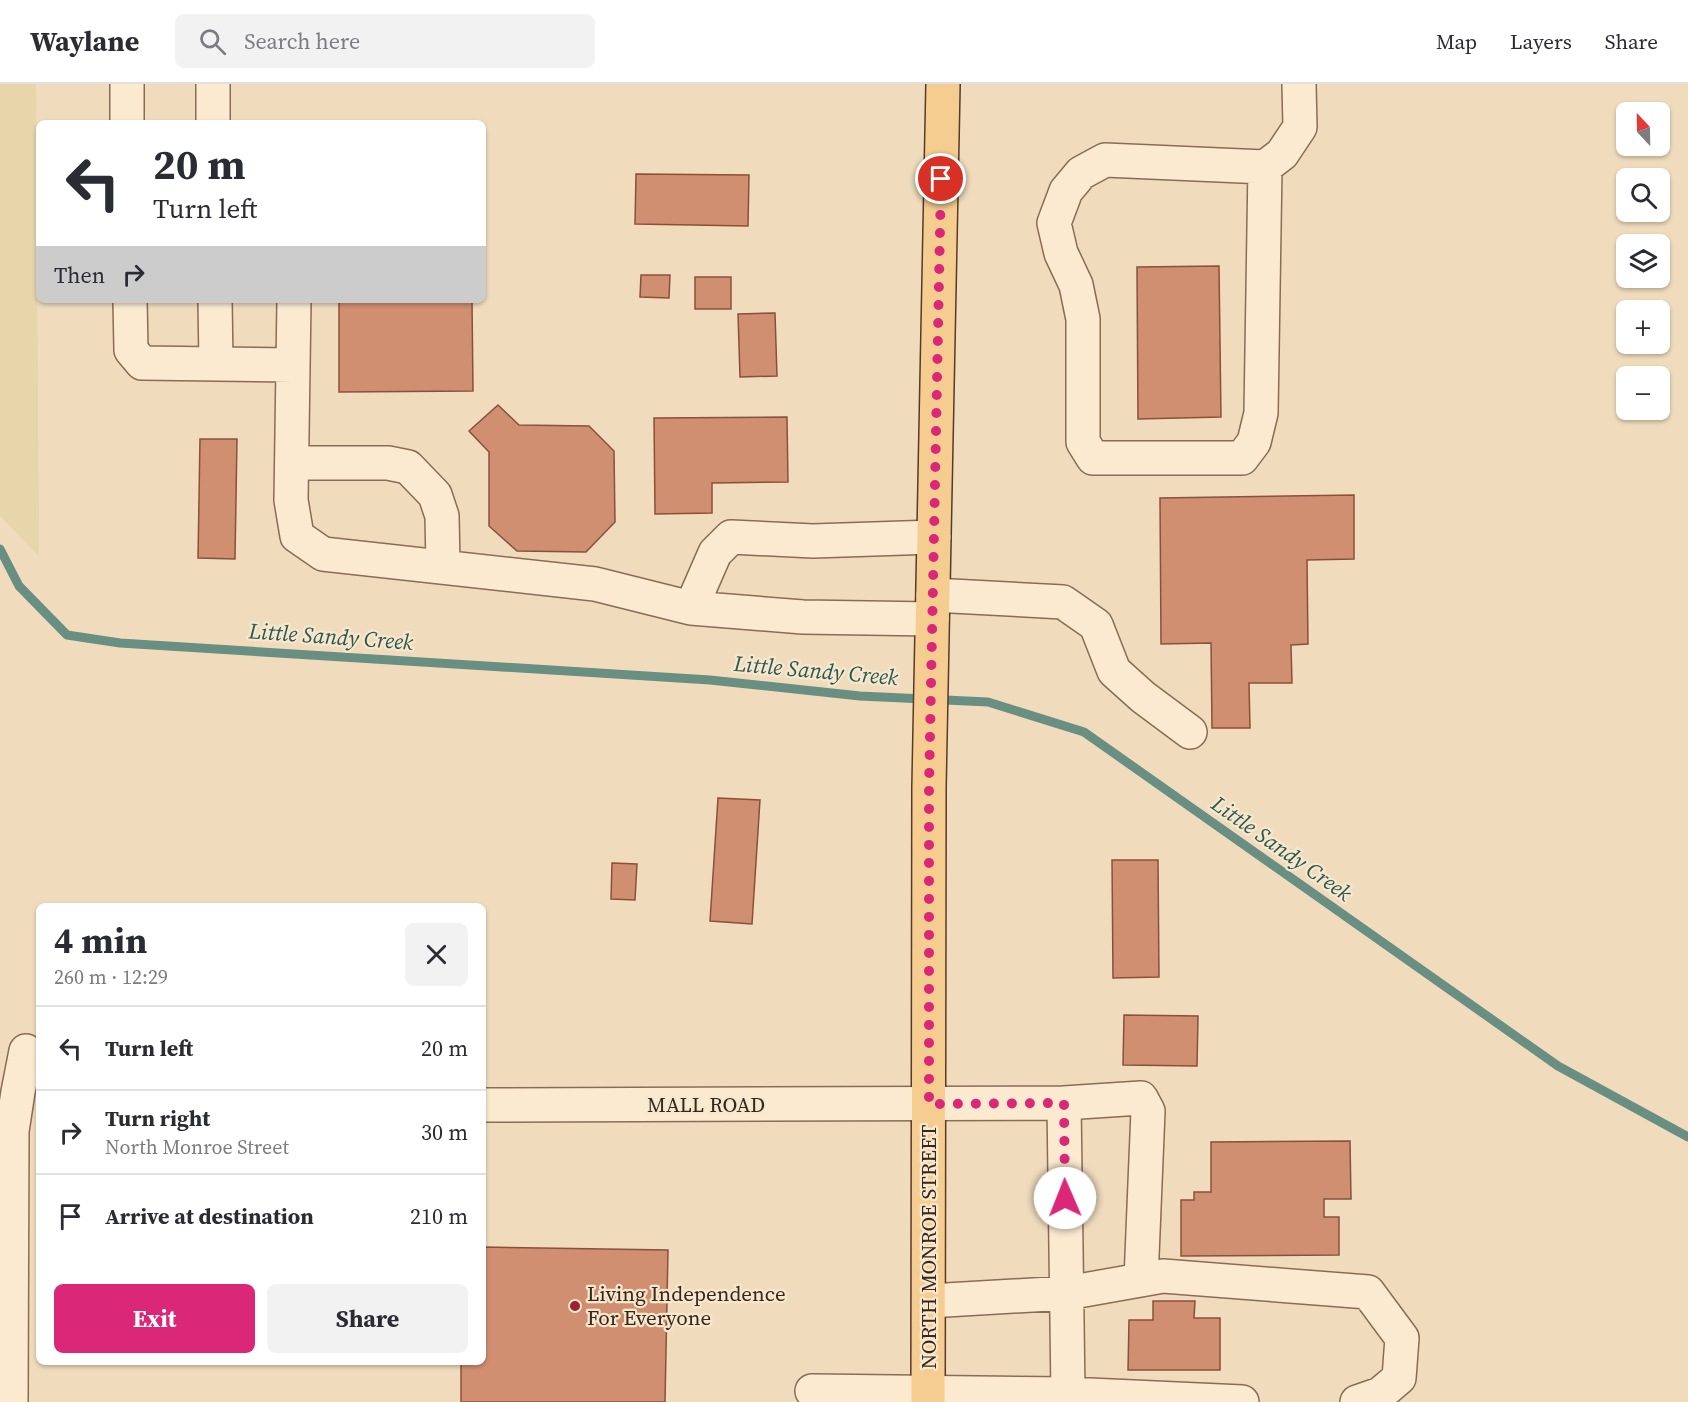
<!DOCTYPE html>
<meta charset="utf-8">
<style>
body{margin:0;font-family:"Source Serif 4",serif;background:#f2f2f3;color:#2b2b33;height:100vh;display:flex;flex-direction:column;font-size:22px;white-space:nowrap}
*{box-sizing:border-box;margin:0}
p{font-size:20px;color:#7c7c81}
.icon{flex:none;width:33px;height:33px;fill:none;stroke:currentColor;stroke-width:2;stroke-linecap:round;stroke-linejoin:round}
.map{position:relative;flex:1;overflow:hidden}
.panel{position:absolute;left:36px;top:819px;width:450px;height:462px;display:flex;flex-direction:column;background:#fff;border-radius:9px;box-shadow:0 2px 4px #0004}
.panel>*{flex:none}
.guide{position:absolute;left:36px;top:36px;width:450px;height:183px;border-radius:9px;box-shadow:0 2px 4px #0004;background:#fff;color:#2b2b33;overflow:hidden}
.needle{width:39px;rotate:338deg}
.tools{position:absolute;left:1616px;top:18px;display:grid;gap:12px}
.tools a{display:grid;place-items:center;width:54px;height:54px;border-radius:9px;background:#fff;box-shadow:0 2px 4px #0004;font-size:30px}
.pin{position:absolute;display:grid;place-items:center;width:51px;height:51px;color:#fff;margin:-26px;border:3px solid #fff;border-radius:50%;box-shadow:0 2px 6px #0007}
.me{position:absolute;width:66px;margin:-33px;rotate:359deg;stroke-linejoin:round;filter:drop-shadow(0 0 4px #0008)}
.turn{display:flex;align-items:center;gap:21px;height:126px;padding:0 18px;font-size:27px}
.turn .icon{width:78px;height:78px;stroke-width:2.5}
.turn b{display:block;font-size:42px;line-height:51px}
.then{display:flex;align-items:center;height:57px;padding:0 18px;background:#0003;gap:12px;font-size:22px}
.round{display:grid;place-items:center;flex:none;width:63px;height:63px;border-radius:9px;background:#f2f2f3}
.summary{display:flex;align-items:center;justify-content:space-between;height:102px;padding:0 18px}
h1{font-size:36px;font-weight:700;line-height:45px}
.primary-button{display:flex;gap:12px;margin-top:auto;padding:12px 18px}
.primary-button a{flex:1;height:69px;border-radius:9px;background:#db2777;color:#fff;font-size:24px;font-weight:700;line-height:69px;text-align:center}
.primary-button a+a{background:#f2f2f3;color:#2b2b33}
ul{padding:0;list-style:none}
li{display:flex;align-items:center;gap:18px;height:84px;padding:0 18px;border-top:2px solid #e1e1e2}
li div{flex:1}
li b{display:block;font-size:22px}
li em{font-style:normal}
header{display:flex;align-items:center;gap:36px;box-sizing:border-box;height:84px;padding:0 30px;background:#fff;border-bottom:2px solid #e1e1e2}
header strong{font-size:28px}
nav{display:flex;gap:33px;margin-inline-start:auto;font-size:21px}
.search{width:420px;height:54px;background:#f2f2f3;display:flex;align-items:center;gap:15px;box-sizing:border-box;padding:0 21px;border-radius:9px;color:#7c7c81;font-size:22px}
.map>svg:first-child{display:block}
.farmland{fill:#e6d6aa}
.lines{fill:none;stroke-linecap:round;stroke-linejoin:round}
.stream{stroke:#688f81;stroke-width:9}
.building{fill:#d08f70;stroke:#89513a;stroke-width:1.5}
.minor-casing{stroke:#896c55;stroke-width:36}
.major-casing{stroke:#563a2a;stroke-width:36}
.minor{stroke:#fbead0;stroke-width:33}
.major{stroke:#f6cd91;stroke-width:33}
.route{stroke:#db2777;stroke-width:10;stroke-dasharray:0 18}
.poi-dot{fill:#9b222f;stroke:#f7e7cd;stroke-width:2}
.labels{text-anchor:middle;stroke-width:4.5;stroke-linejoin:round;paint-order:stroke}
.street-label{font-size:21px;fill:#37261b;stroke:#f7e7cd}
.poi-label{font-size:21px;fill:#37261b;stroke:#f7e7cd;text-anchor:start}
.water-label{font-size:22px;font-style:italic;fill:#295850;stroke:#f7e7cd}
</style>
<header>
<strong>Waylane</strong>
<div class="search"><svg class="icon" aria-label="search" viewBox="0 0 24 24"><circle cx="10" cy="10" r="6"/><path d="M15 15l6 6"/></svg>Search here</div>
<nav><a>Map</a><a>Layers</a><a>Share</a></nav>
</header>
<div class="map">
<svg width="1688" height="1318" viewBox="0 0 1688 1318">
<rect width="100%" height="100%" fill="#f0dcbd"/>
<path class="farmland" d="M 0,0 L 36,0 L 39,472 L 0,432 Z"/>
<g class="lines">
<path class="stream" d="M 0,465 L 19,502 L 67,551 L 120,559 L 710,596 L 860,612 L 988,618 L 1084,648 L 1558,982 L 1688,1053"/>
</g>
<path class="building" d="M 636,90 L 749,91 L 748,142 L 635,140 Z
M 1219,182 L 1221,333 L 1138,335 L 1137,183 Z
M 641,191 L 670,191 L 669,214 L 640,213 Z
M 695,193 L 731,193 L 731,225 L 695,225 Z
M 339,216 L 472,216 L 473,307 L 339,308 Z
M 775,229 L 777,292 L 740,293 L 738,230 Z
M 498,321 L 519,341 L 589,342 L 614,367 L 615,438 L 586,468 L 517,467 L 489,442 L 489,368 L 469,347 Z
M 787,333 L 788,398 L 712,399 L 712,429 L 655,430 L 654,334 Z
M 200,355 L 237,355 L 235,475 L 198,474 Z
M 1354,411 L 1354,475 L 1307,476 L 1308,560 L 1291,561 L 1292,599 L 1249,599 L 1250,644 L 1212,644 L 1211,559 L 1161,560 L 1160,414 Z
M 718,714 L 760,716 L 752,840 L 710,837 Z
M 1112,776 L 1158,776 L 1159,893 L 1113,894 Z
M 612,779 L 637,780 L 635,816 L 611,815 Z
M 1124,931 L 1198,932 L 1197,982 L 1123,981 Z
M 1350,1057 L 1351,1115 L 1324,1115 L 1324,1133 L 1339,1133 L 1339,1171 L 1181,1172 L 1181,1116 L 1194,1116 L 1194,1108 L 1211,1108 L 1211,1058 Z
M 483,1163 L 668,1166 L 665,1318 L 461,1318 L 461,1278 L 483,1278 Z
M 1153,1217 L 1195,1217 L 1194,1234 L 1220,1234 L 1220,1286 L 1128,1286 L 1129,1236 L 1153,1236 Z"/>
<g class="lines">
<g class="minor-casing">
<path id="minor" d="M 127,0 L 127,39
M 213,0 L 213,39
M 1265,83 L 1261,329 L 1254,358 L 1242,374 L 1093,374 L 1083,358 L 1083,235 L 1076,201 L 1061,169 L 1054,139 L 1066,107 L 1081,89 L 1105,76 L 1265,83 L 1282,70 L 1300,43 L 1299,0
M 130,216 L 131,266 L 142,279 L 293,281
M 215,216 L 216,280
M 294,216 L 291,416 L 297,452 L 323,470 L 595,500 L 691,524 L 803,533 L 932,535
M 292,379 L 388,379 L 408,383 L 435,411 L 442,432 L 443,482
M 933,511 L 1063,518 L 1096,541 L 1114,587 L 1143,613 L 1190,648
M 691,524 L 715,469 L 731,453 L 813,457 L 934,453
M 1064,1019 L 1141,1014 L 1148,1027 L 1141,1196
M 483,1021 L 1064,1019 L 1068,1310 L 812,1307
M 929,1217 L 1067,1209 L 1163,1192 L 1368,1208 L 1402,1254 L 1399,1294 L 1380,1310 L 1357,1318
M 1068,1310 L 1242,1318
M 11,1318 L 12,1047 L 18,1008 L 26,967"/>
</g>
<g class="major-casing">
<path id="major" d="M 928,1318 L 929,703 L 943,0"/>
</g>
<use href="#minor" class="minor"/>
<use href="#major" class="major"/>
</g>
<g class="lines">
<path class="route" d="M 941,95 L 929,703 L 929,1020 L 1064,1019 L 1065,1114"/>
</g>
<circle class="poi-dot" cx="575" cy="1222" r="6"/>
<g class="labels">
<g class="street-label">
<text x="706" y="1028">MALL ROAD</text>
<text transform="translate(929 1163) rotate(-90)" y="7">NORTH MONROE STREET</text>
</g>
<g class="poi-label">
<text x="587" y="1217">Living Independence<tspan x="587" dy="24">For Everyone</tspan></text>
</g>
<g class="water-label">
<text transform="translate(331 552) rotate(4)" y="8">Little Sandy Creek</text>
<text transform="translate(816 586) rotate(5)" y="8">Little Sandy Creek</text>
<text transform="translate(1282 764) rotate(35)" y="8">Little Sandy Creek</text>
</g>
</g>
</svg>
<div class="tools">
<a><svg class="needle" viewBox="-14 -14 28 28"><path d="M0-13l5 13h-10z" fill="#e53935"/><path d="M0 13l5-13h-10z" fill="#7c7c81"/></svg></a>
<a><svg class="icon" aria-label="search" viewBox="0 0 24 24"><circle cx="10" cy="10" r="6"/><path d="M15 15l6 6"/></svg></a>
<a><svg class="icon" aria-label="layers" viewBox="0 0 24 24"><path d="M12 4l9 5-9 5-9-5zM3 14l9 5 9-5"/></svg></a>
<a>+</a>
<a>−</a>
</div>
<div class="pin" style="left:941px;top:95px;background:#d93025"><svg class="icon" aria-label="arrive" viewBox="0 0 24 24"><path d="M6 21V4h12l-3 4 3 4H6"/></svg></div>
<svg class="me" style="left:1065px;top:1114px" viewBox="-20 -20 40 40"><circle r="19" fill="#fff"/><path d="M0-13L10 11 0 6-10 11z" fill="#db2777"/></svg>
<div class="guide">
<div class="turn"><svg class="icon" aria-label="left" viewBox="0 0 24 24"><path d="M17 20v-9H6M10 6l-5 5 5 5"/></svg><div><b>20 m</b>Turn left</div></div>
<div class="then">Then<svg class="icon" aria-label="right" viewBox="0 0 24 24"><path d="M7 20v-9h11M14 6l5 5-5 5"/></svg></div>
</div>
<section class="panel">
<div class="summary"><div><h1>4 min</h1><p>260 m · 12:29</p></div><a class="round"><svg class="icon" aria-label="close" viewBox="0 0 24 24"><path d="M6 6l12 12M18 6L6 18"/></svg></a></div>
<ul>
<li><svg class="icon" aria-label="left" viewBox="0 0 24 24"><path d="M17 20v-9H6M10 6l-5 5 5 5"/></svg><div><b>Turn left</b></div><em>20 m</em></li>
<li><svg class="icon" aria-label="right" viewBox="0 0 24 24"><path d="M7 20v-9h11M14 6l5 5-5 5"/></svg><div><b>Turn right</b><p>North Monroe Street</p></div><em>30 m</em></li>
<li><svg class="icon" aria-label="arrive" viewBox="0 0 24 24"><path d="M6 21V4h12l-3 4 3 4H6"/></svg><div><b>Arrive at destination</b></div><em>210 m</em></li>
</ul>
<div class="primary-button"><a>Exit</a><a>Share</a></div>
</section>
</div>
